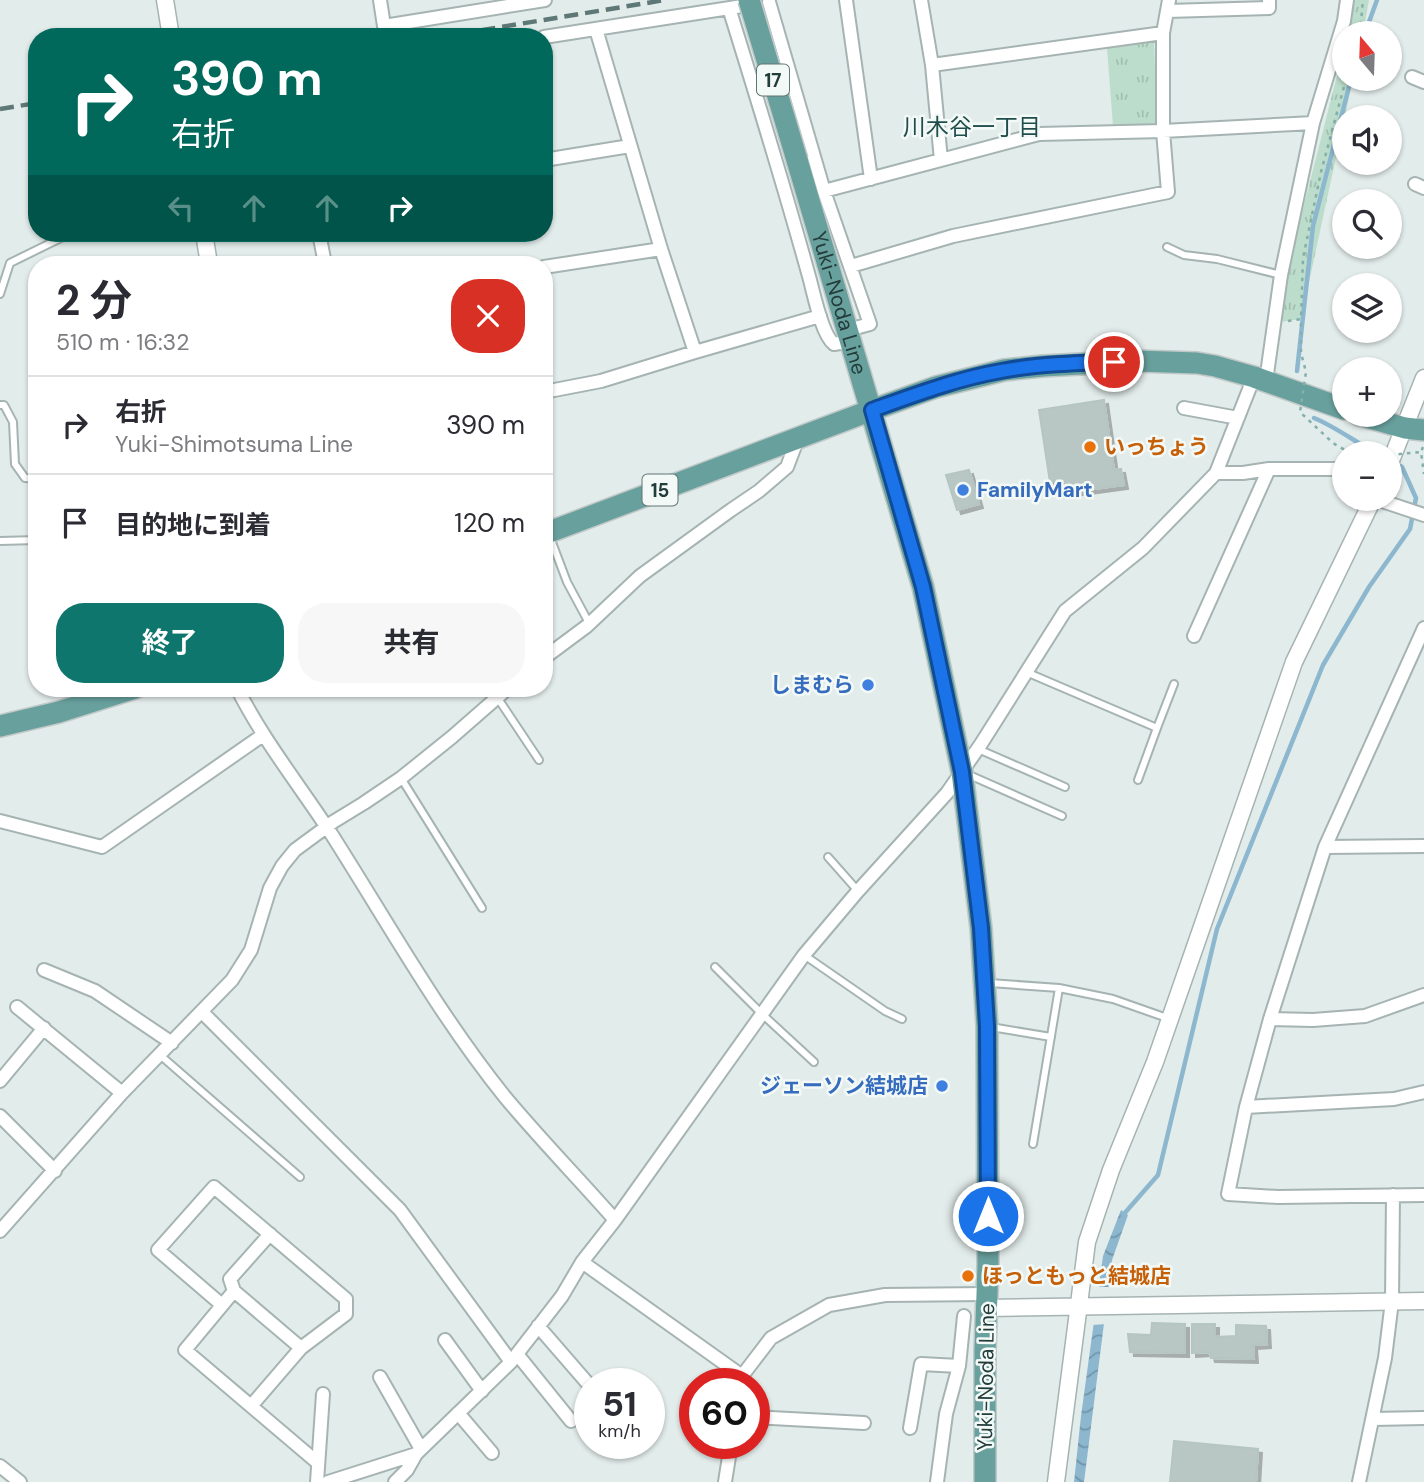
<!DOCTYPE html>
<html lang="ja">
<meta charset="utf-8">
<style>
body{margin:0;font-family:"DM Sans","Noto Sans JP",sans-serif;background:#f7f7f7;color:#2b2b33;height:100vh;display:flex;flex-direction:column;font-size:26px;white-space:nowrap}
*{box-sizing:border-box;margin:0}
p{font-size:23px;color:#7c7c81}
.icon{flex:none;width:38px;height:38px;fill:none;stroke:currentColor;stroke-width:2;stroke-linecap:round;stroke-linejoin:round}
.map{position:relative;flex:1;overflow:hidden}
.details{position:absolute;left:28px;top:256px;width:525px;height:441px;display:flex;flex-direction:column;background:#fff;border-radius:28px;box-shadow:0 2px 5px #0004}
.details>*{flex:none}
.guide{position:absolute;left:28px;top:28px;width:525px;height:214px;border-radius:28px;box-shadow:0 2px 5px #0004;background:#00695c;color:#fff;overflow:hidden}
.needle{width:46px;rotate:341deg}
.tools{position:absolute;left:1332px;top:21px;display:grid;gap:14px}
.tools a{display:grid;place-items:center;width:70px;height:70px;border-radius:50%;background:#fff;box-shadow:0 2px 5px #0004;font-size:35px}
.speed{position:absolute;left:574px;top:1368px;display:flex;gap:14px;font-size:35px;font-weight:700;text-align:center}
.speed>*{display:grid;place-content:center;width:91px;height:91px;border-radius:50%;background:#fff;box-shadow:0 2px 5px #0004;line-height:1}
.speed small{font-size:18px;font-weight:400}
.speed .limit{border:10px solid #d22;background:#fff;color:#111}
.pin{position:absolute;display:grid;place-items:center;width:60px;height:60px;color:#fff;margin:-30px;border:4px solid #fff;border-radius:50%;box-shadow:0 2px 7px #0007}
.me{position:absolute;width:77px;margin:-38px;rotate:0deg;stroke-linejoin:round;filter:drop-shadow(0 0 5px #0008)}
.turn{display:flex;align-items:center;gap:24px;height:147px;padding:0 28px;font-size:32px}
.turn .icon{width:91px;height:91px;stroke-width:2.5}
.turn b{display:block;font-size:49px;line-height:60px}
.lanes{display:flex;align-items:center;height:66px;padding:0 28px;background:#0003;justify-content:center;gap:35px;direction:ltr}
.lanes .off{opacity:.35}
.round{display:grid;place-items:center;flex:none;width:74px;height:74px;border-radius:28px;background:#f7f7f7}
.summary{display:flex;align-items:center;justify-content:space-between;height:119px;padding:0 28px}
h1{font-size:42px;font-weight:700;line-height:52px}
.primary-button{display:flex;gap:14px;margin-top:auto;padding:14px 28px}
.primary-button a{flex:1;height:80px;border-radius:28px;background:#0f766e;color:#fff;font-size:28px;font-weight:700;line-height:80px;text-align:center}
.primary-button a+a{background:#f7f7f7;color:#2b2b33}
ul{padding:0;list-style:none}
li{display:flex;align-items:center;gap:21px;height:98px;padding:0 28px;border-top:2px solid #e1e1e2}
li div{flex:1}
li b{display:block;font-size:26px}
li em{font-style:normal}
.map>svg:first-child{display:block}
.park{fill:url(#park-tufts)}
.water{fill:url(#water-waves)}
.pier{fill:#e2ecea}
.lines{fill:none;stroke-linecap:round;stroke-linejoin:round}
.stream{stroke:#8cb7cf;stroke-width:4.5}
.building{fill:#b8c7c3;stroke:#b5c5c2;stroke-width:2;filter:url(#shadow)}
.service-casing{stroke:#a5b4b2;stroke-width:10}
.minor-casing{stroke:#a5b4b2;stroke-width:16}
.tertiary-casing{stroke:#a5b4b2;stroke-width:19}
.primary-casing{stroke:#c1c9c8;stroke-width:24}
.path{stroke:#84afaa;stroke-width:2.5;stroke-dasharray:3.5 5;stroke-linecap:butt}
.service{stroke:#fff;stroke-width:6}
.minor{stroke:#fff;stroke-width:12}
.tertiary{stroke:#fff;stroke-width:16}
.primary{stroke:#68a09d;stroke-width:21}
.rail{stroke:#5d7876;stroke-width:4.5;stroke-dasharray:14 7;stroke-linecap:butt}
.primary-bridge-casing{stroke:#c1c9c8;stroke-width:24;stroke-linecap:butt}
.path-bridge{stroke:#84afaa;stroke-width:2.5;stroke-dasharray:3.5 5;stroke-linecap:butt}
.primary-bridge{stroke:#68a09d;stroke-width:21}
.route-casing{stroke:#114b97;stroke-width:18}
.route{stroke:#1a73e8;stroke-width:12}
.food-dot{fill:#e8710a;stroke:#f3f9f7;stroke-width:2.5}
.shop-dot{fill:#3f7fe0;stroke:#f3f9f7;stroke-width:2.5}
.labels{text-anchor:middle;stroke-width:5;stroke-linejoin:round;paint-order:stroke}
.shield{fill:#f3f9f7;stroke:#617573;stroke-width:2}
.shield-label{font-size:19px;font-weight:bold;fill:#233d3b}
.street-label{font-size:21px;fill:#233d3b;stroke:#f3f9f7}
.food-label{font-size:21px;font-weight:bold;fill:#c56008;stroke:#f3f9f7;text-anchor:start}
.shop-label{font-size:21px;font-weight:bold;fill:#366cbe;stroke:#f3f9f7;text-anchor:end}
.neighbourhood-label{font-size:23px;fill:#1f4e4c;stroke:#f3f9f7}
</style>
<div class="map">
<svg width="1424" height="1482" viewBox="0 0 1424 1482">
<defs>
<pattern id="park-tufts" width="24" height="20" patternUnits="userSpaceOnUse" patternTransform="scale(1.75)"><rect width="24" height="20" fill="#bcddcb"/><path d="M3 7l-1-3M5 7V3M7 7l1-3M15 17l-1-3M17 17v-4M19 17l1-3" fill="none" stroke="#a1bfaf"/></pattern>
<pattern id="water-waves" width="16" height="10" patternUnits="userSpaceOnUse" patternTransform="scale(1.75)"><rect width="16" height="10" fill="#8cb7cf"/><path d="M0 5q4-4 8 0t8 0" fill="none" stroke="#7296a9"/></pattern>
<filter id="shadow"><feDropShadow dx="4" dy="4" stdDeviation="0" flood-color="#0004"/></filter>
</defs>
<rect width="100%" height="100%" fill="#e2ecea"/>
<path class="park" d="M 1355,0 L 1369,0 L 1363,33 L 1347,33 Z
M 1154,39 L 1157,124 L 1113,126 L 1107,48 Z
M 1344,48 L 1344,79 L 1353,79 L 1301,319 L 1274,323 Z"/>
<path class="water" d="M 1121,1210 L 1128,1215 L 1112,1260 L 1084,1482 L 1074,1482 L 1081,1416 L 1103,1256 Z"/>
<path class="pier" d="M 1097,1287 L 1112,1287 L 1107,1324 L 1092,1325 Z"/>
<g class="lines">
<path class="stream" d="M 1365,33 L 1377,0
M 1297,371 L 1313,226 L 1351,79
M 1314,418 C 1336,427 1355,442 1376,453
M 1123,1215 L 1158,1175 L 1217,929 L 1323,665 L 1369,587 L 1410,529 L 1416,498 L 1402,467 L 1393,462"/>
</g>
<path class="building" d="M 1104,400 L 1114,470 L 1121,469 L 1124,485 L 1058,494 L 1055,480 L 1050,482 L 1039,410 Z
M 969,470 L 979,504 L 957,510 L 946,475 Z
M 1152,1323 L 1185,1324 L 1185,1353 L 1130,1352 L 1128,1334 L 1151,1335 Z
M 1192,1324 L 1215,1324 L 1215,1337 L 1236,1336 L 1236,1325 L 1266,1326 L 1267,1344 L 1253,1345 L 1254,1359 L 1211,1358 L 1209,1352 L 1192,1353 Z
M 1174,1441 L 1258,1449 L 1256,1482 L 1170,1482 Z"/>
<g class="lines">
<g class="service-casing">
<path id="service" d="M 1167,247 L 1184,255 L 1217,259 L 1281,275
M 0,294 L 10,263 L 71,233
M 0,405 L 4,405 L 13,422 L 15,464 L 25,478 L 37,479
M 550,537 L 567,582 L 589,623
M 0,541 L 37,540
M 1026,672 L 1157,728 L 1174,684
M 497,697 L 539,760
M 978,749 L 1065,787
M 967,774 L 1062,816
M 401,778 L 482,908
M 1138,780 L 1157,728
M 828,857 L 858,891
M 804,955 L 885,1011 L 902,1019
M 715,967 L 762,1014 L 814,1062
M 990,983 L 1059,988 L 1113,999 L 1170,1019
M 991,1027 L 1051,1037
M 160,1055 L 300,1177
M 1033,1144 L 1059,988"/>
</g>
<g class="minor-casing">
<path id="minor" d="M 380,0 L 384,26 L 545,0
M 846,0 L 871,179
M 921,0 L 932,65 L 941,160
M 769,2 L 824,191 L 870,324 L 848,330
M 729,8 C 757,98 785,189 810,280 C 814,295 822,335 834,344 L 851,341
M 1168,11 L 1269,8 L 1269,0
M 596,29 L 661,249 L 695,352
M 544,37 L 755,4
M 932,65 L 1163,33
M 1412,77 L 1424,82
M 544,160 L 630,146
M 1415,184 L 1424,188
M 824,191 L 1039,134 L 1163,131 L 1313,123
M 319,233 L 325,264
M 851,266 L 953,236 L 1168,192 L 1163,131 L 1163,33 L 1169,0
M 544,267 L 661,249
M 1266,381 L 1281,275 L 1313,123 L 1344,21 L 1347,0
M 544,392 L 601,381 L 695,352 L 820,316
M 1184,408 L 1238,418
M 1216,473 L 1243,473 L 1269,469 L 1344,469
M 1376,499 L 1424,515
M 1424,628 L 1325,847 L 1270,1019 L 1246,1107 L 1228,1194 L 1278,1197 L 1424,1195
M 1194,636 L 1269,469
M 544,658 L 587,626 L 640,576 L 731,510 L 759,491 L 787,467 L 798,438
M 237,688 C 263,740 300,786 332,835 C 388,923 439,1015 505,1097 C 540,1139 579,1179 615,1220
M 0,821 L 102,847 L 263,735
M 1325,847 L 1424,846
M 44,970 L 95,991 L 172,1043
M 17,1007 L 122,1093
M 202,1012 L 400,1210 L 511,1362
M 1270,1019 L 1313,1020 L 1365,1016 L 1424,995
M 0,1081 L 44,1028
M 1246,1107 L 1394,1099 L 1424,1092
M 0,1116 L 55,1171
M 0,1231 L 122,1093 L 232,980 L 251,950 L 270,888 L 282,866 L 295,850 L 333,822 L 364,803 L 401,778 L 452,737 L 508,688
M 582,1262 L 742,1376
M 234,1291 L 230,1279 L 270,1234
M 222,1305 L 158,1250 L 214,1187 L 346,1299 L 346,1314 L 301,1348
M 538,1326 L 590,1386
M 445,1340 L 482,1391
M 517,1354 L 571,1421
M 380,1377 L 421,1449
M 740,1384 L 742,1376 L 771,1338 L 829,1305 L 885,1295 L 987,1294
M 251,1406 L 301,1348 L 234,1291 L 185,1350 L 318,1463
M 458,1413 L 492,1453
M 754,1417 L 864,1423
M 1373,1419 L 1424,1418
M 910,1428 L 921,1364 L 959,1366
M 0,1466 L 20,1482
M 317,1482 L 323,1394
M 328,1482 L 416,1454
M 395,1482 L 407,1470 L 416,1454 L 511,1362 L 517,1354 L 562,1296 L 582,1262 L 615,1220 L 804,955 L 858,891 L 947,793 L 981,744 L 1065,611 L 1143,548 L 1216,473 L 1254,377
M 725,1482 L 731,1444
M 937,1482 L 946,1414 L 959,1366 L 964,1316
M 1359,1482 L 1385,1358 L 1392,1301 L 1393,1195"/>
</g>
<g class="tertiary-casing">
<path id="tertiary" d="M 165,0 L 171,37
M 204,233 L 209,264
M 1390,463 L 1424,378
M 987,1308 L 1424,1301
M 1056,1482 L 1087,1242 L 1111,1170 L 1155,1062 L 1294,662 L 1373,499"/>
</g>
<g class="primary-casing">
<g id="primary">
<path id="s1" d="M 797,160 L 923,587 L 962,772 L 981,928 L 987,1026 L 988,1266 L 985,1350 L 985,1482"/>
<path d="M 1359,415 L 1405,428 L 1424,430"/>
<path d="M 544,534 L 872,410 L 936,387 L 1004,370 L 1043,366 L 1137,361 L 1197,363 L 1215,366 L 1254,377 L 1344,409"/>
<path d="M 0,726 L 59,712 L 135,688"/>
</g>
</g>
<path class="path" d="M 1360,33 L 1363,0
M 1288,321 L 1301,319 L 1303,258 L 1321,172 L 1346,79
M 1423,447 L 1421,452 L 1424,474"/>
<use href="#service" class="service"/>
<use href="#minor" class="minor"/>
<use href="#tertiary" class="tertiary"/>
<use href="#primary" class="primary"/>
<path class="rail" d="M 440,37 L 665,0
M 0,109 L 37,103"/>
<g class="primary-bridge-casing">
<path id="primary-bridge" d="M 749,0 L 797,160"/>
</g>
<path class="path-bridge" d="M 1301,323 L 1301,353 L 1306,372 L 1300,412 L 1333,443 L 1350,453
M 1390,455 L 1421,452"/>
<use href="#primary-bridge" class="primary-bridge"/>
</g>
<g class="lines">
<g class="route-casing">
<path id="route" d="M 988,1216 L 987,1026 L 981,928 L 962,772 L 923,587 L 872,410 C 914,395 956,379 1001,371 C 1038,364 1077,363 1114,362"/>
</g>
<use href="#route" class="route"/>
</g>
<g class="food-dot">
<circle cx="1090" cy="447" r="7"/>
<circle cx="968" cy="1276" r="7"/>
</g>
<g class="shop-dot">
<circle cx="963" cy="490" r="7"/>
<circle cx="868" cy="685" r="7"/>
<circle cx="942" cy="1086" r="7"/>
</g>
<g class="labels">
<g class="shield">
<rect x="757" y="64.5" width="32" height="31" rx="5"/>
<rect x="642.5" y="474.5" width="35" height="31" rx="5"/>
</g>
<g class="shield-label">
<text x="773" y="87">17</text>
<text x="660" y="497">15</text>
</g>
<g class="street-label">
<text dy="7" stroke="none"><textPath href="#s1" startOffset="149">Yuki-Noda Line</textPath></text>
<text transform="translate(986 1377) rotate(-89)" y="7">Yuki-Noda Line</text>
</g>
<g class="food-label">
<text x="1104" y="454">いっちょう</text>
<text x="982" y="1283">ほっともっと結城店</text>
</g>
<g class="shop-label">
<text x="977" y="497" text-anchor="start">FamilyMart</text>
<text x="854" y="692">しまむら</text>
<text x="928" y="1093">ジェーソン結城店</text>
</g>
<g class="neighbourhood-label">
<text x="972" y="135">川木谷一丁目</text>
</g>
</g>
</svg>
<div class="tools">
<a><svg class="needle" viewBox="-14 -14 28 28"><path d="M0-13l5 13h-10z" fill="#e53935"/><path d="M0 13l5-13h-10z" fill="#7c7c81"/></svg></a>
<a><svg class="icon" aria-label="sound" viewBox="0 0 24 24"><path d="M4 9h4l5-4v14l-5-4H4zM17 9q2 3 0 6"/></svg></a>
<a><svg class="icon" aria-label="search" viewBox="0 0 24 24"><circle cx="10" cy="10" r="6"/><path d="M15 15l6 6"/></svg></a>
<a><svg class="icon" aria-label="layers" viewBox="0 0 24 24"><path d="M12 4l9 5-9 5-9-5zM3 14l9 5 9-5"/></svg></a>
<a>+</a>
<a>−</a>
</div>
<div class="speed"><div>51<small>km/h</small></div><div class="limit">60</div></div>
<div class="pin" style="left:1114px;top:362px;background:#d93025"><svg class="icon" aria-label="arrive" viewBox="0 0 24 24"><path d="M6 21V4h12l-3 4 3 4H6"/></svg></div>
<svg class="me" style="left:988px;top:1216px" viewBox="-20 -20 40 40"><circle r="17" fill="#1a73e8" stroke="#fff" stroke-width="3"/><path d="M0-11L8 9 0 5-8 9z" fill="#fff"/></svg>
<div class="guide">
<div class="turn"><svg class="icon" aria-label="right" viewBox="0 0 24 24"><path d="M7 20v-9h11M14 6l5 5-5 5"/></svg><div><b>390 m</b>右折</div></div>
<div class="lanes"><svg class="icon off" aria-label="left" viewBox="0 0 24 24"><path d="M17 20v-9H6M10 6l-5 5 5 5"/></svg><svg class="icon off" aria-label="ahead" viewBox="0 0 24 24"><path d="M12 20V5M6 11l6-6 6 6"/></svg><svg class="icon off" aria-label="ahead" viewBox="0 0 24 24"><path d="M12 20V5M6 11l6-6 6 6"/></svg><svg class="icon" aria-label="right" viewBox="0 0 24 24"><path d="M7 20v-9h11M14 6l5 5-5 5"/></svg></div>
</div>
<section class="details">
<div class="summary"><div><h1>2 分</h1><p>510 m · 16:32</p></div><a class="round" style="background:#d93025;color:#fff"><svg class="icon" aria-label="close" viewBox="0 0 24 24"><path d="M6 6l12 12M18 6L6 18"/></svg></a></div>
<ul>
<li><svg class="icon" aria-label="right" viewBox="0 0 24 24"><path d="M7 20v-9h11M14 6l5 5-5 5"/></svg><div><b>右折</b><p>Yuki-Shimotsuma Line</p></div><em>390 m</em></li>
<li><svg class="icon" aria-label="arrive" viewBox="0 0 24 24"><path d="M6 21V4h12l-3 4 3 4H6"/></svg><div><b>目的地に到着</b></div><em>120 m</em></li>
</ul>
<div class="primary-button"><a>終了</a><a>共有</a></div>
</section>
</div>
